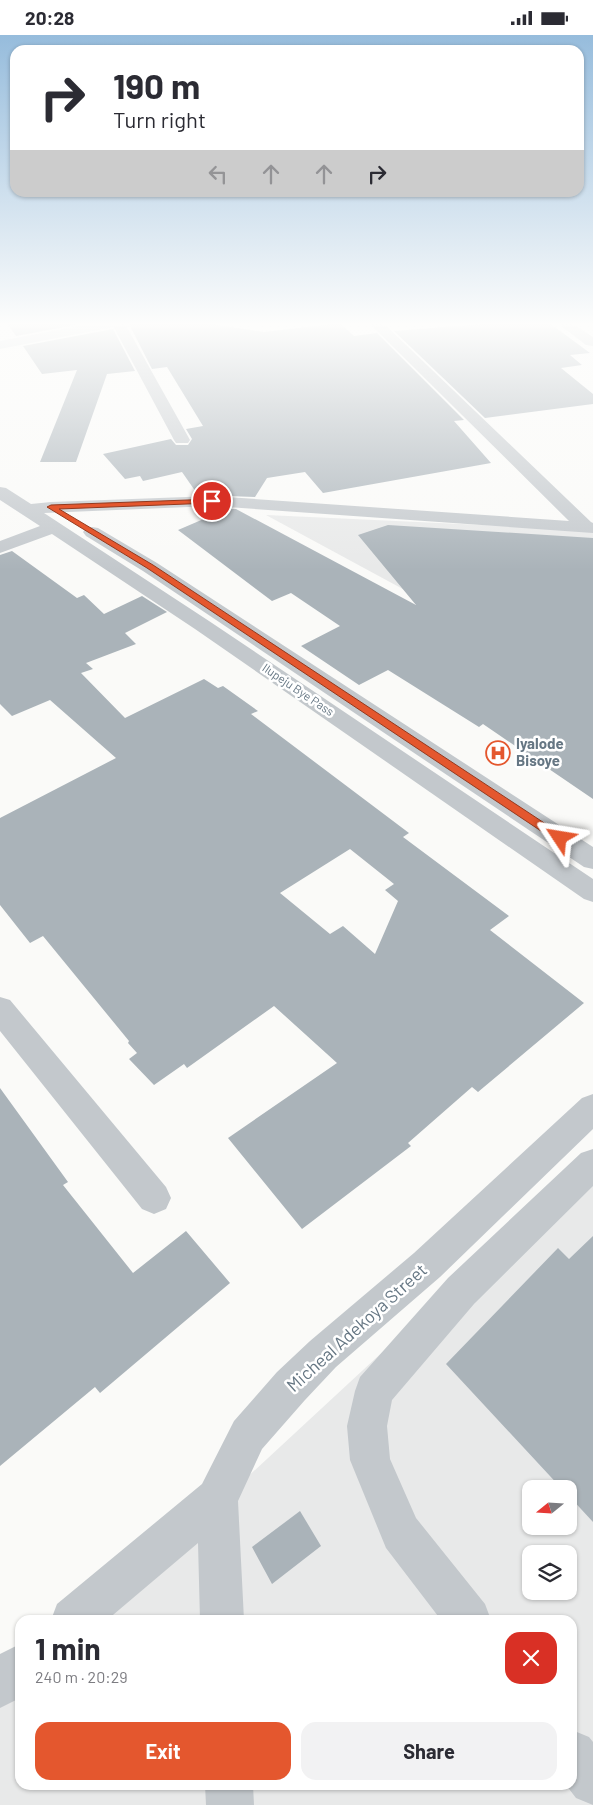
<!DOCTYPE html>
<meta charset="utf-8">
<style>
body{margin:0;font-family:Barlow,sans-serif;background:#f2f2f3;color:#2b2b33;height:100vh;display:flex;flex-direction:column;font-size:19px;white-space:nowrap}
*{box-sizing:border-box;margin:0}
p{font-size:16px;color:#7c7c81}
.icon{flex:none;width:28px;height:28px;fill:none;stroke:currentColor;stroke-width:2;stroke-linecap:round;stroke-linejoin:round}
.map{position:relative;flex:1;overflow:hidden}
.sheet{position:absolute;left:15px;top:1580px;width:562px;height:175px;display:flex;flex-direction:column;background:#fff;border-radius:15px;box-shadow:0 1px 4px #0004}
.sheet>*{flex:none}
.top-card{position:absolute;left:10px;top:10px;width:574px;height:152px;border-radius:15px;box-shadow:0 1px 4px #0004;background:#fff;color:#2b2b33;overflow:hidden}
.needle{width:32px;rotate:252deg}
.controls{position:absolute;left:522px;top:1445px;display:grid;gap:10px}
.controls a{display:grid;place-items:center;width:55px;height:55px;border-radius:10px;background:#fff;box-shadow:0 1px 4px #0004;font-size:25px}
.pin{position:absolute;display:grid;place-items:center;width:42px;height:42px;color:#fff;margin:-21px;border:2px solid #fff;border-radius:50%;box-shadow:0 1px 5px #0007}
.me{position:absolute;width:55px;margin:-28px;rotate:303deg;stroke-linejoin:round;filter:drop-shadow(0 0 4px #0008)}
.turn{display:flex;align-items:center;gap:18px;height:105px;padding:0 20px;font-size:22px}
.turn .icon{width:65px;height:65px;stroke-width:2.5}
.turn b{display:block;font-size:35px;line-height:42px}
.lanes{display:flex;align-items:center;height:48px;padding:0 20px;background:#0003;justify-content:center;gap:25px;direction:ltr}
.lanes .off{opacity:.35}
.round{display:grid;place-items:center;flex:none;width:52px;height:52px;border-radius:15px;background:#f2f2f3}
.summary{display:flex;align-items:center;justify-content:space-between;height:85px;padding:0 20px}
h1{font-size:30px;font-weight:700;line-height:38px}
.button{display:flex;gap:10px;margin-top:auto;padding:10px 20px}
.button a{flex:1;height:58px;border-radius:15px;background:#e4572e;color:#fff;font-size:20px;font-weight:700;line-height:58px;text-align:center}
.button a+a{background:#f2f2f3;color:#2b2b33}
.status{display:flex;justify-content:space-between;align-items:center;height:35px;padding:0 25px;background:#fff;direction:ltr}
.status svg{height:14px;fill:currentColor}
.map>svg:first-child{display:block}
.built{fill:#e8e9e9;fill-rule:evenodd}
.building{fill:#aab3b9;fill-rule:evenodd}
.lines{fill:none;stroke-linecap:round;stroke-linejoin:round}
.minor{fill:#c3c8cc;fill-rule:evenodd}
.major{fill:#d6dbdf;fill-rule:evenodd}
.route{fill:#e4572e;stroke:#94391e}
.labels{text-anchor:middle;stroke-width:5;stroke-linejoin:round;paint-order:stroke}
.far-street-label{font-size:12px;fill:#657683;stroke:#fff}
.poi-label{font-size:15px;font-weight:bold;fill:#657683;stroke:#fff;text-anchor:start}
.near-street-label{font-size:18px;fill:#657683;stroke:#fff}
</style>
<div class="status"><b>20:28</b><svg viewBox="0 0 49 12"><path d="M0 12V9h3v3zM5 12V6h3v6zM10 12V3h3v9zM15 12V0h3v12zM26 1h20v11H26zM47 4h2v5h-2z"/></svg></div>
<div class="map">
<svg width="593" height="1770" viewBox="0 0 593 1770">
<rect width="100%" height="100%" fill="#fafaf8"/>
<path class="built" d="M 266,480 L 593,495 L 593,657 Z
M 593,1122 L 593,1770 L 0,1770 L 0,1672 L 20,1653 L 20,1750 L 572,1750 L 572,1585 L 93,1585 ZM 531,1454 L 569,1454 L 569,1491 L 531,1491 ZM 531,1519 L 569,1519 L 569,1556 L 531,1556 Z"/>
<path class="building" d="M 6,287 L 91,287 L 16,301 Z
M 128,287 L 198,287 L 264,297 L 340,288 L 354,301 L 377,298 L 464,385 L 454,386 L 491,428 L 323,458 L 305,437 L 267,443 L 255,462 L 198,460 L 182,437 L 143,446 L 140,441 L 125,444 L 103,419 L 171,404 L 176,410 L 188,410 L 192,404 L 186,394 L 203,391 L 167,332 L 152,334 Z
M 480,287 L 548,287 L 590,318 L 570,320 L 582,330 L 561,333 L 593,359 L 593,369 L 485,383 L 394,296 L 482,289 Z
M 113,294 L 135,336 L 107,339 L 76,427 L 40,427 L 77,335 L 42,339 L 23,311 Z
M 207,473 L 236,474 L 416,570 L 358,500 L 388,490 L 593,503 L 593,764 L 483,689 L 479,692 L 388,635 L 359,650 L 301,611 L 340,591 L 291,558 L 272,566 L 178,495 L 220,477 L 210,478 Z
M 12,516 L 77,563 L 84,560 L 104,579 L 142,561 L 167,577 L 125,598 L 136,609 L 86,628 L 93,634 L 81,638 L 125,683 L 204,644 L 218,653 L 223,651 L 258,676 L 251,679 L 409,798 L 403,802 L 509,881 L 490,895 L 584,968 L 478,1057 L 472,1052 L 408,1108 L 411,1111 L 302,1194 L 228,1103 L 337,1028 L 274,971 L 187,1033 L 184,1029 L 154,1050 L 129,1024 L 137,1018 L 128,1008 L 129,1006 L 43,901 L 30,908 L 0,870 L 0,783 L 116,723 L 50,665 L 12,681 L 0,669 L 0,520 ZM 350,814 L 394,849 L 385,855 L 398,866 L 375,919 L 343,891 L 330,899 L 280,858 Z
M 0,1053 L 68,1147 L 63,1150 L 133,1238 L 186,1196 L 230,1248 L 100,1358 L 95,1352 L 0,1431 Z
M 593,1201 L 593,1487 L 569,1461 L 569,1454 L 562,1454 L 446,1329 L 558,1213 L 569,1224 Z
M 300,1476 L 321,1511 L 272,1549 L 252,1512 Z"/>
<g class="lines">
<path class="minor" d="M 111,287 L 124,287 L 190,405 L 188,408 L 176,408 L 174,405 Z
M 368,287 L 382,287 L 591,487 L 593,488 L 593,498 L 213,471 L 44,478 L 209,586 L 593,844 L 593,867 L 584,864 L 195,594 L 52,499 L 0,518 L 0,506 L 40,491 L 0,465 L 0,452 L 6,453 L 31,469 L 51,467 L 213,461 L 569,486 Z
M 556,287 L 570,287 L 593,302 L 593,311 L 586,310 Z
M 92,492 L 98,493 L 157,528 L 593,812 L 593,834 L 584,832 L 143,536 L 86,501 L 83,497 L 86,493 Z
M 0,962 L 10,965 L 166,1152 L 171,1163 L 166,1174 L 154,1179 L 142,1174 L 0,996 Z
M 593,1059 L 593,1094 L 440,1242 L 336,1332 L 305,1365 L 262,1414 L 238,1466 L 244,1585 L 200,1585 L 198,1508 L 107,1585 L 51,1585 L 57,1569 L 202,1449 L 234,1386 L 277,1337 L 310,1306 L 414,1218 L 582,1063 Z
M 593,1114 L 593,1151 L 474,1269 L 392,1365 L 387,1391 L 390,1424 L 416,1483 L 485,1569 L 491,1585 L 441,1585 L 386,1513 L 350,1425 L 347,1391 L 355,1356 L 360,1342 L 448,1243 L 581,1118 Z
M 20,1609 L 20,1663 L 0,1673 L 0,1619 Z
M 572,1695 L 589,1702 L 593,1707 L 593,1770 L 576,1763 L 566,1750 L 572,1750 Z
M 205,1750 L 253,1750 L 254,1770 L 206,1770 Z"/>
<path class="major" d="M 100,287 L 126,287 L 119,291 L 0,314 L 0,306 Z"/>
</g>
<linearGradient id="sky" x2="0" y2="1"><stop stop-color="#96bcdc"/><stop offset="0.54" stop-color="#fdfdfc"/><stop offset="1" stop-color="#fdfdfc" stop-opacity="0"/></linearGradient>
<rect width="593" height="535" fill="url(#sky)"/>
<path class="route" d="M 215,464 L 215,468 L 212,468 L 59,474 L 153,530 L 564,801 L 565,803 L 564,806 L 556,806 L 147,533 L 47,472 L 51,470 Z"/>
<defs>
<g id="hospital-ring" transform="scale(1.25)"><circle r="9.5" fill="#fff" stroke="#e4572e" stroke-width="1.5"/><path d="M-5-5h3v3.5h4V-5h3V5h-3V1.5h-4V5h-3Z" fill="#e4572e"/></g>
</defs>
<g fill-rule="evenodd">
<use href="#hospital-ring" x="498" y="718"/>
</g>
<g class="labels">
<g class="far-street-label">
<text transform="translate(298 655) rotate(34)" y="4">Ilupeju Bye Pass</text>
</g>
<g class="poi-label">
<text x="516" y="714">Iyalode<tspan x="516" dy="17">Bisoye</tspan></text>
</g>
<g class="near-street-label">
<text transform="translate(357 1293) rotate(-42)" y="6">Micheal Adekoya Street</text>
</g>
</g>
</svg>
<div class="controls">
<a><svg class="needle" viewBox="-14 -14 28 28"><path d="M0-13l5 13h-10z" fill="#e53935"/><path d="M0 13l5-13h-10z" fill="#7c7c81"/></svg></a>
<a><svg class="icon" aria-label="layers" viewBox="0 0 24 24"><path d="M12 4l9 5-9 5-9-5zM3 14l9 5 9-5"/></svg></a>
</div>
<div class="pin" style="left:212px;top:466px;background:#d93025"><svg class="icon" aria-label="arrive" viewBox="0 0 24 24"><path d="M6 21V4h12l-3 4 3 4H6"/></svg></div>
<svg class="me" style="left:560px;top:803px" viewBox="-20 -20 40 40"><path d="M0-17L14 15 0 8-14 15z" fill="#e4572e" stroke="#fff" stroke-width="4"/></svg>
<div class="top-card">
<div class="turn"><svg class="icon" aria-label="right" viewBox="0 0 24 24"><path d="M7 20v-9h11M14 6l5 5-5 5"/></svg><div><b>190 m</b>Turn right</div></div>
<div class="lanes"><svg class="icon off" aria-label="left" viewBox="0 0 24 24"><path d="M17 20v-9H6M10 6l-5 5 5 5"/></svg><svg class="icon off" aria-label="ahead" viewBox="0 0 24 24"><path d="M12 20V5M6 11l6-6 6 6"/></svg><svg class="icon off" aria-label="ahead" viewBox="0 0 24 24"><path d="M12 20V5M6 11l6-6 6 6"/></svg><svg class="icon" aria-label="right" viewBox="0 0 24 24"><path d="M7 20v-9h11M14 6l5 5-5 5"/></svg></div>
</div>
<section class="sheet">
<div class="summary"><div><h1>1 min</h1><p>240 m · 20:29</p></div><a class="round" style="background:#d93025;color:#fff"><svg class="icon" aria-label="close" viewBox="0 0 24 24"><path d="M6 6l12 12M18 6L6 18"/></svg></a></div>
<div class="button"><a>Exit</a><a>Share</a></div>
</section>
</div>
